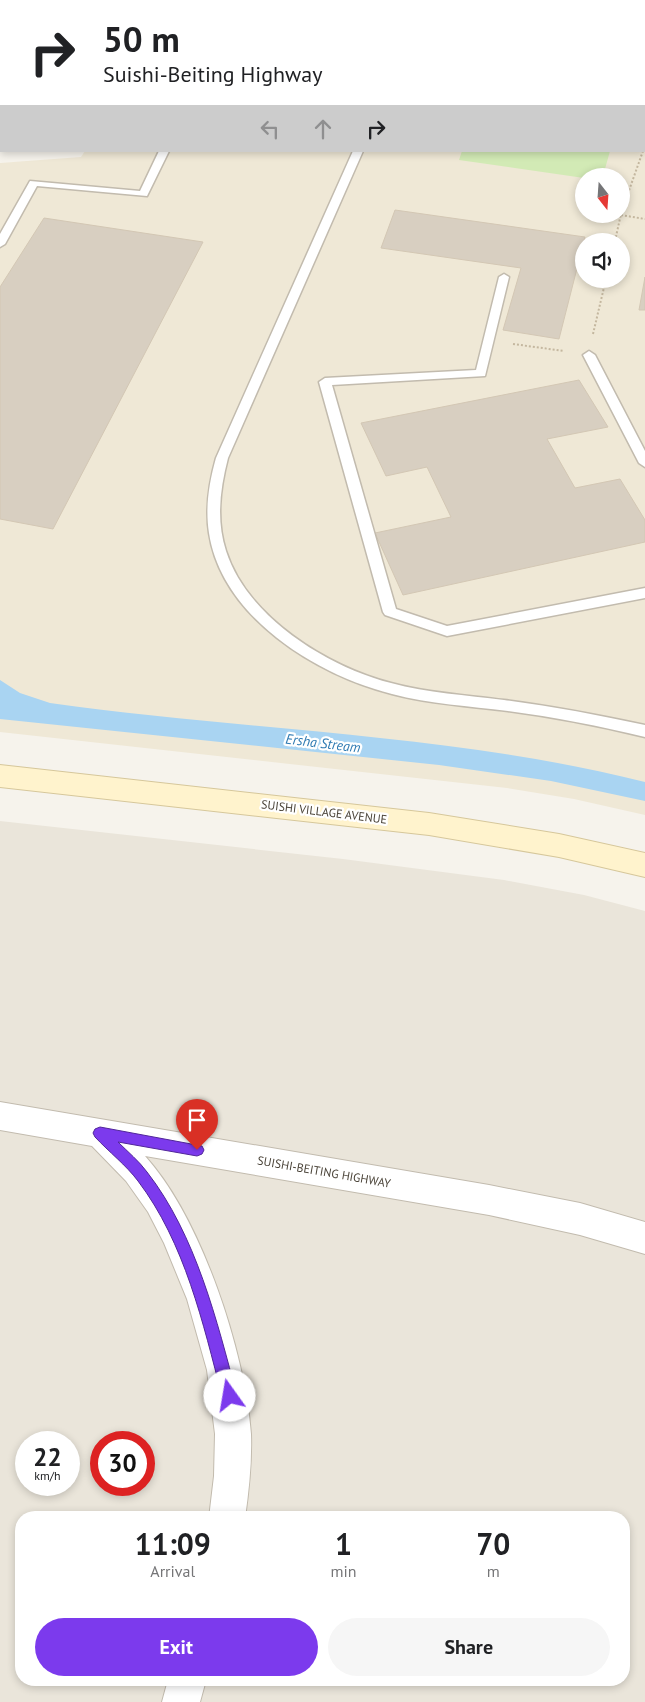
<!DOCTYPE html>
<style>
body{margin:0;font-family:"PT Sans",sans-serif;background:#f6f6f6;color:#202124;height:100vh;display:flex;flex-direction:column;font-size:19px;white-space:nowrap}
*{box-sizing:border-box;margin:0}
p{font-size:16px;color:#757577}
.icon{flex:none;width:28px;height:28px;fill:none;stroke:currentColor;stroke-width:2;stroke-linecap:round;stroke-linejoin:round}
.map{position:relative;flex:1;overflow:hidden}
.side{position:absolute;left:15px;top:1511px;width:615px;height:175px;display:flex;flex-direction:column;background:#fff;border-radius:20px;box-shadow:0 2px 8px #0003}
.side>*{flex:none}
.guide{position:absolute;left:0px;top:0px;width:645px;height:152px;box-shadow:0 2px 8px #0003;background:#fff;color:#202124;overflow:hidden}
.needle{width:32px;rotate:163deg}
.controls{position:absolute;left:575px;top:168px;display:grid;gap:10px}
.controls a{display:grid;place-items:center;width:55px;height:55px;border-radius:50%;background:#fff;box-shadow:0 2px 8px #0003;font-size:25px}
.speed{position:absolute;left:15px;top:1431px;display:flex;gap:10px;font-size:25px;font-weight:700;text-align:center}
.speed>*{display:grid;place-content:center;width:65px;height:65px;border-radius:50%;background:#fff;box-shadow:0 2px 8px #0003;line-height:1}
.speed small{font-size:12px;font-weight:400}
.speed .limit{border:8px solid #d22;background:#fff;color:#111}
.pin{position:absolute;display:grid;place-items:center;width:42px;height:42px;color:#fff;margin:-51px -21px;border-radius:50% 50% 50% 0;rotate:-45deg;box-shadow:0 0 5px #0007}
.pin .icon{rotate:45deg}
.me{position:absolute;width:55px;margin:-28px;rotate:347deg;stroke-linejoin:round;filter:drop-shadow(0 0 4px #0008)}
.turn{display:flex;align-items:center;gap:18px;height:105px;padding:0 20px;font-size:22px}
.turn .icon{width:65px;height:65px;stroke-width:2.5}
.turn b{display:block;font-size:35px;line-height:42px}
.lanes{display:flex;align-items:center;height:48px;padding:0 20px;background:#0003;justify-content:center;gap:25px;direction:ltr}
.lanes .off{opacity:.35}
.eta{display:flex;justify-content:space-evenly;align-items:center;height:85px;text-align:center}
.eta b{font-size:30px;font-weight:600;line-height:35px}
.button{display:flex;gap:10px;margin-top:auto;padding:10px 20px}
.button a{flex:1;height:58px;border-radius:30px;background:#7c3aed;color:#fff;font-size:20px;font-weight:600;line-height:58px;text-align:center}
.button a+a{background:#f6f6f6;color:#202124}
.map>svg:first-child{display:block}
.residential{fill:#eae5da;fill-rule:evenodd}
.education{fill:#efe8d6;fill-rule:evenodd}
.green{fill:#d2eab5}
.water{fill:#a9d4f2}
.building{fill:#d8cfc1;stroke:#d3c7b4}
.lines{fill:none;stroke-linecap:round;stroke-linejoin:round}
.lane-casing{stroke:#c2bbae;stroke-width:3}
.street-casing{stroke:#c2bbae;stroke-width:2}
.secondary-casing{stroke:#d6c79b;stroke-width:2}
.primary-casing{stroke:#e6c16a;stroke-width:30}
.path{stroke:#c4b79f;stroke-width:2;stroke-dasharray:2 2;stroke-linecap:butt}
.lane{fill:#fff;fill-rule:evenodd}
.street{fill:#fff;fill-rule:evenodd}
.secondary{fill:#fff3cd;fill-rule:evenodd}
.primary{stroke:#ffe39c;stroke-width:28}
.route{fill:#7c3aed;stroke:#51269a}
.labels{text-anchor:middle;stroke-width:4.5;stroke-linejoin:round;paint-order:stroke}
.street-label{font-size:12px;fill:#4b4439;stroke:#fff}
.water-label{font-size:14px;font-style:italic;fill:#2e7ab2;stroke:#fff}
</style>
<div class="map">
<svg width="645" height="1702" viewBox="0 0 645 1702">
<rect width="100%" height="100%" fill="#f6f3ec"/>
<path class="residential" d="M 0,821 L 343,859 L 504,880 L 584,895 L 645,911 L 645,1702 L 0,1702 ZM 26,1442 L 69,1442 L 69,1485 L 26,1485 ZM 101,1442 L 144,1442 L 144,1485 L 101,1485 ZM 21,1518 L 624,1518 L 624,1680 L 21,1680 Z"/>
<path class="education" d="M 116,0 L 645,0 L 645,815 L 574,799 L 507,788 L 0,732 L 0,163 L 81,157 L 85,151 L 644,151 L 644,1 L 115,1 ZM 584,176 L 621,176 L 621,214 L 584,214 ZM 584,241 L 621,241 L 621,279 L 584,279 Z"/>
<path class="green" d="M 462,151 L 610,151 L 603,176 L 584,176 L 584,178 L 459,160 Z"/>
<path class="water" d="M 0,680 L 20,693 L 50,703 C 248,731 451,733 645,782 L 645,801 L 551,781 L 439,765 L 0,719 Z"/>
<path class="building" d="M 395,210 L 585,237 L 559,339 L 503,330 L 521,268 L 381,248 Z
M 44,218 L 203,242 L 53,529 L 0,519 L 0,287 Z
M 645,277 L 645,310 L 639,310 Z
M 579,380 L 608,427 L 547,439 L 575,488 L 620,479 L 645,520 L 645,542 L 403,595 L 375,533 L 451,517 L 427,467 L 386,476 L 361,423 Z"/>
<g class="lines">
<g class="lane-casing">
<path id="lane" d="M 0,115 L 1,115 L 1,121 L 0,121 Z
M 159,151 L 169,151 L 147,196 L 37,186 L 5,244 L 0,247 L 0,234 L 30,181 L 140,191 Z
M 353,151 L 363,151 L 228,458 C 220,489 216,520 226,551 C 247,617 328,667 391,683 C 428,693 466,695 504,700 C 551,706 598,715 645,725 L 645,737 C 600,726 554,717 508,711 C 469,706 430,704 392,694 C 316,675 222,617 209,533 C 205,507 209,483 216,458 Z
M 504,274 L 509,277 L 485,376 L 332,385 L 396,609 L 447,626 L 645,588 L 645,598 L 447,636 L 385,615 L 383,612 L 319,382 L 325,378 L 476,370 L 499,277 Z
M 589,351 L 595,355 L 645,451 L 645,467 L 639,463 L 583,355 Z"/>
</g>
<g class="street-casing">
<path id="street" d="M 0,1102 L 489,1185 L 580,1203 L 645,1222 L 645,1254 L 580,1235 L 489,1215 L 145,1156 C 201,1218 245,1351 251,1434 C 252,1462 249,1490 245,1518 L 209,1518 L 214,1476 L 215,1434 L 207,1370 L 187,1299 L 164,1243 L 148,1212 L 126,1181 L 92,1146 L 0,1130 Z
M 168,1680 L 206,1680 L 200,1702 L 162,1702 Z"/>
</g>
<g class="secondary-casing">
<path id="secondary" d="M 0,765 L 429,813 L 559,834 L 645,853 L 645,877 L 559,857 L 429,835 L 0,787 Z"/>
</g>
<g class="primary-casing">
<path id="primary" d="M 50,1 L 51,0
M 0,56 L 1,54"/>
</g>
<path class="path" d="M 644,149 L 645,145
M 621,213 L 643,151
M 621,215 L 645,219
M 615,241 L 621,214
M 593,334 L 606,279
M 513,344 L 564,351"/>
<use href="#lane" class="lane"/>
<use href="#street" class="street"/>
<use href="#secondary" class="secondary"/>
<use href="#primary" class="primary"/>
</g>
<path class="route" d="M 100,1127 L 202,1146 L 204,1150 L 202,1154 L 197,1156 L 118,1142 C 128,1152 139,1161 147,1172 C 196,1235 217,1321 237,1396 L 235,1402 L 230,1404 L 224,1402 L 222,1396 C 203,1323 185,1243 138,1181 C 126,1165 109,1152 95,1137 L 93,1133 L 95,1129 Z"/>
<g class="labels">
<g class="street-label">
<text transform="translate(324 812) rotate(7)" y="4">SUISHI VILLAGE AVENUE</text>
<text transform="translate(324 1172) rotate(10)" y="4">SUISHI-BEITING HIGHWAY</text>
</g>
<g class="water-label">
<text transform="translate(323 743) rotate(7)" y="5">Ersha Stream</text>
</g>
</g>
</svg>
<div class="controls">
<a><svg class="needle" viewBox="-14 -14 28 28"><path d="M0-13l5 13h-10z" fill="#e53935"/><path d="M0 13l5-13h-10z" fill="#757577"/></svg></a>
<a><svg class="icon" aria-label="sound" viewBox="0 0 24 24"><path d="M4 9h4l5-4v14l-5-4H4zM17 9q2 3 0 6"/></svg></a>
</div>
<div class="speed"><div>22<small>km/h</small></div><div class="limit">30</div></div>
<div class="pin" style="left:197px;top:1150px;background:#d93025"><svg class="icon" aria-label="arrive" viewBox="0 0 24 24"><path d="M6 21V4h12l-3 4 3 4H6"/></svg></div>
<svg class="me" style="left:230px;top:1396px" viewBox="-20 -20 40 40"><circle r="19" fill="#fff"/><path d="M0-13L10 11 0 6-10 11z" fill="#7c3aed"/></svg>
<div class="guide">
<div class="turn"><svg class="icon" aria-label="right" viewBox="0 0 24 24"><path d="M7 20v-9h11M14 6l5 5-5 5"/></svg><div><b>50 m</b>Suishi-Beiting Highway</div></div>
<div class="lanes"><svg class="icon off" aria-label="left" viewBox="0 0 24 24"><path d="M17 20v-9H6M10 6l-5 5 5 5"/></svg><svg class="icon off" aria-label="ahead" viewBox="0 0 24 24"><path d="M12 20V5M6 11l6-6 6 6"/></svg><svg class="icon" aria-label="right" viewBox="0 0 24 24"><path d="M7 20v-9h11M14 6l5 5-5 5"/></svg></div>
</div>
<section class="side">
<div class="eta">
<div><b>11:09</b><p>Arrival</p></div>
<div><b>1</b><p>min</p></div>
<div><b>70</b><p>m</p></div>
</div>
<div class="button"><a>Exit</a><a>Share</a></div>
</section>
</div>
